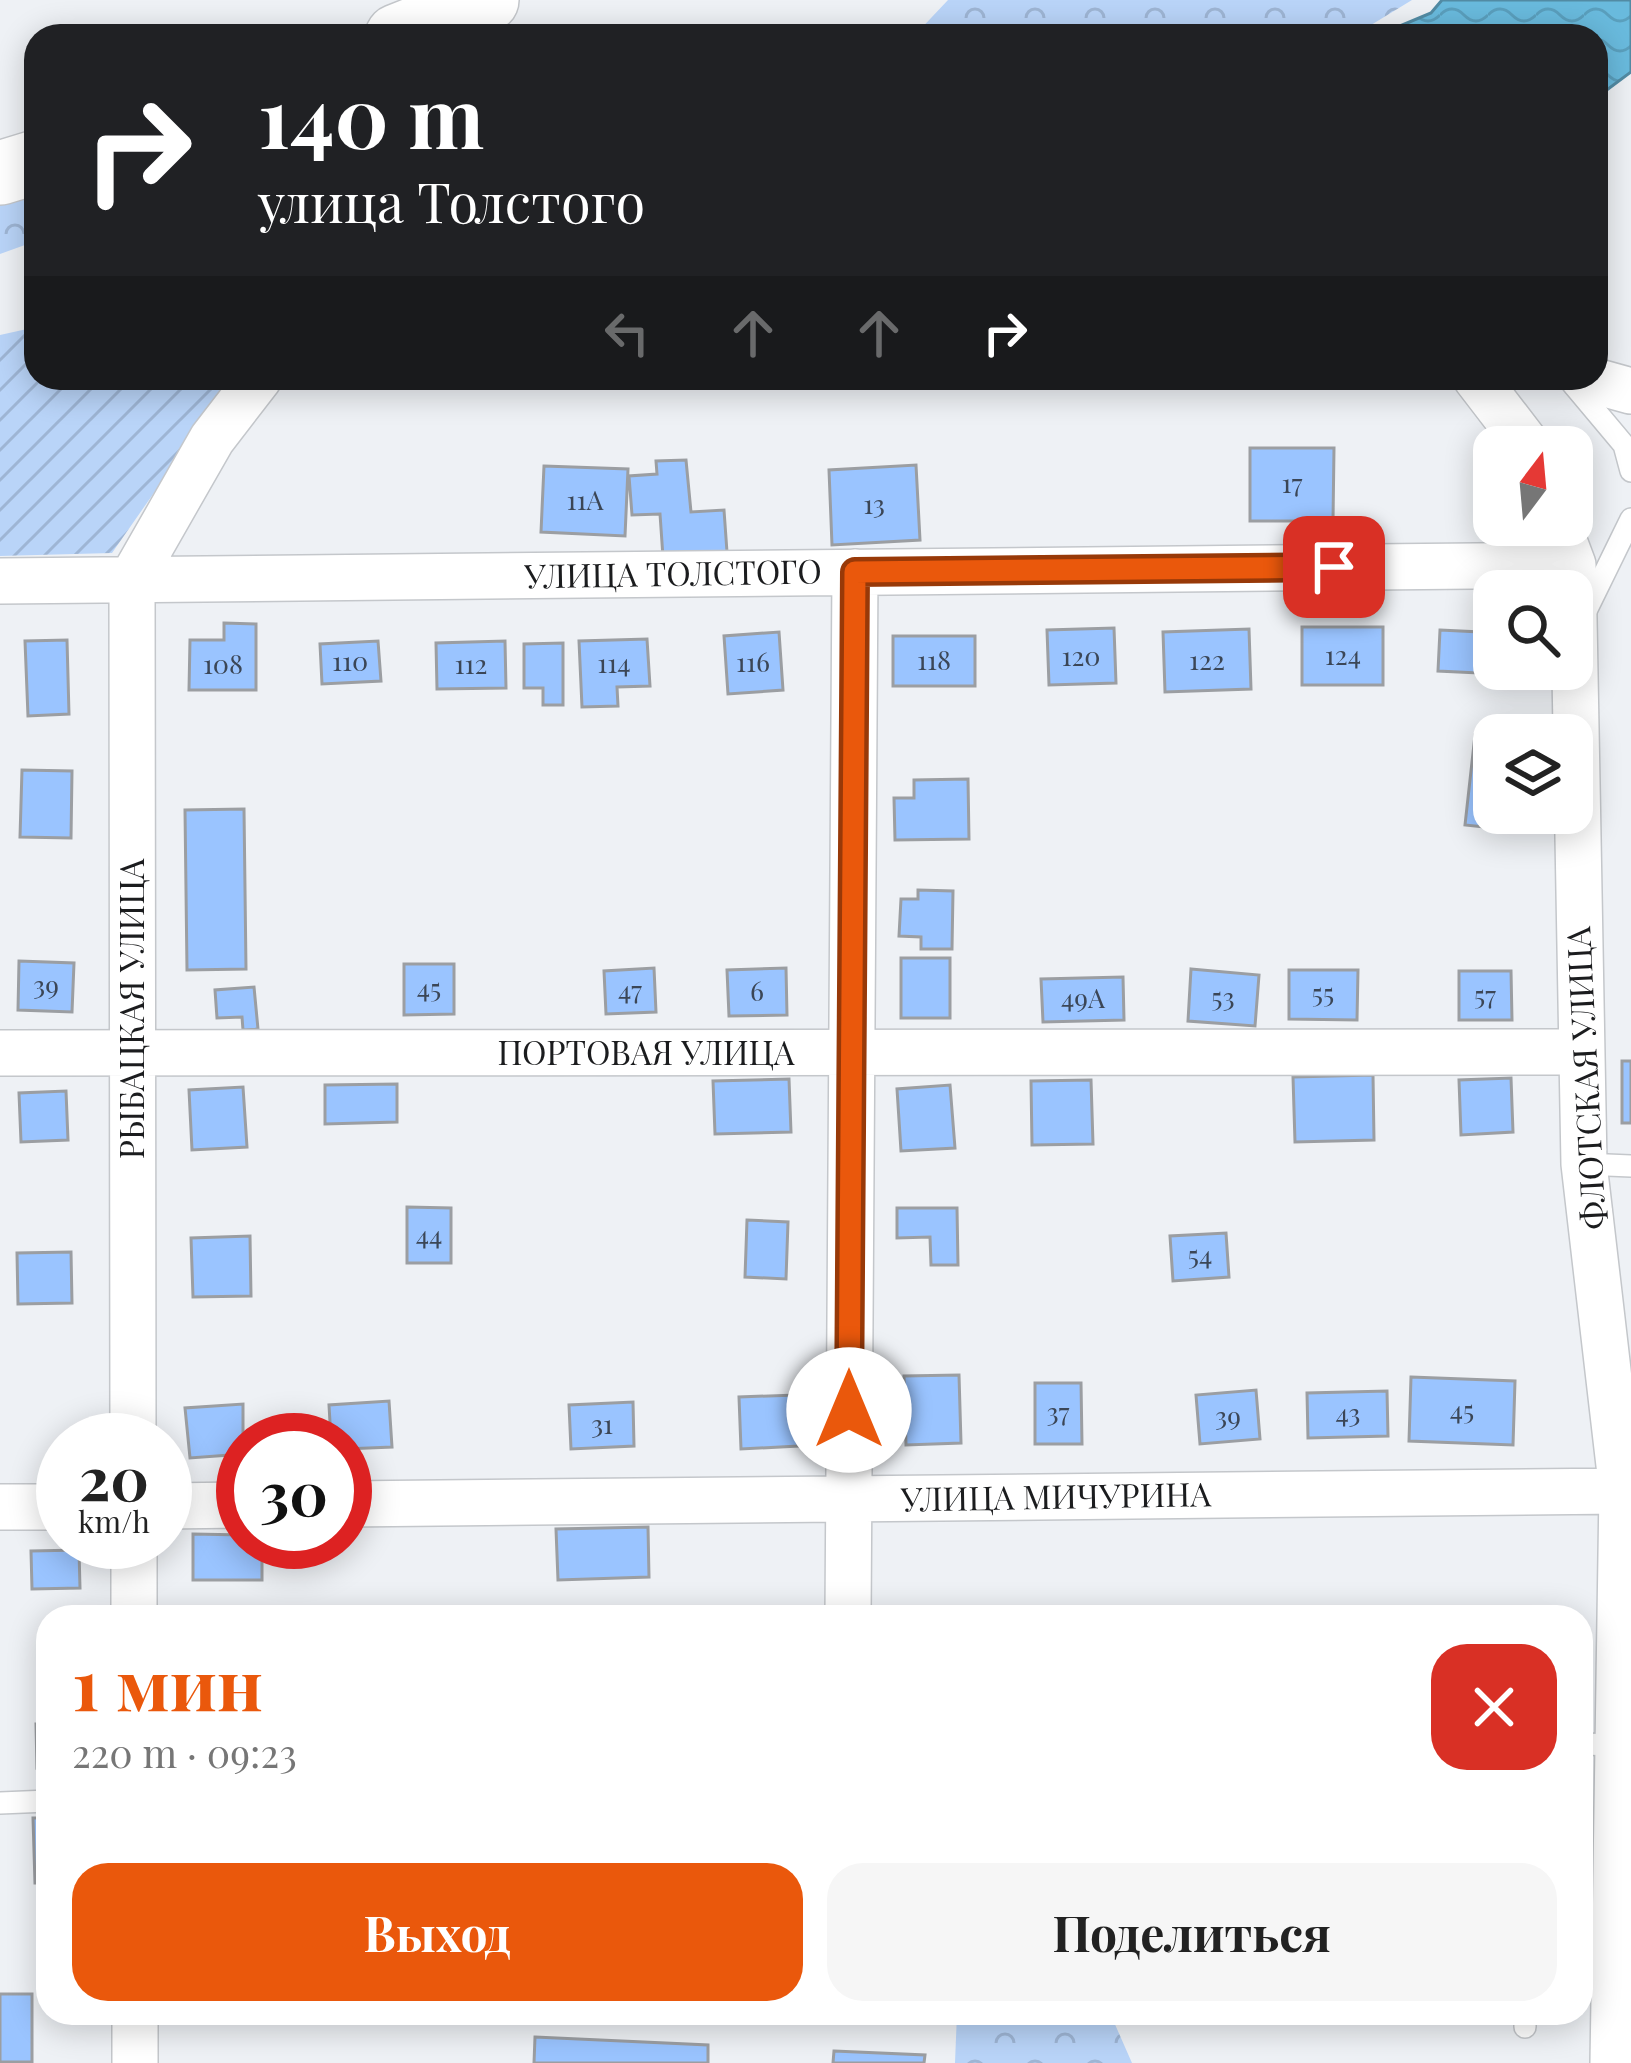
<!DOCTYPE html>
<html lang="ru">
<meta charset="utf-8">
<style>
body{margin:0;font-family:"Playfair Display",serif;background:#f6f6f6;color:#222;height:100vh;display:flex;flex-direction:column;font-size:45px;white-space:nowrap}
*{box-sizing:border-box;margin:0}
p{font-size:39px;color:#767676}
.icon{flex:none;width:66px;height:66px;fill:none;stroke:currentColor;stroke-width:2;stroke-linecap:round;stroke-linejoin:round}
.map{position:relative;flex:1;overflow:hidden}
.drawer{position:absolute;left:36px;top:1605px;width:1557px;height:420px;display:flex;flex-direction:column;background:#fff;border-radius:36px;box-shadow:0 6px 30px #0003}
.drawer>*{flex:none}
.hud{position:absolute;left:24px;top:24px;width:1584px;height:366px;border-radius:36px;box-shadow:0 6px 30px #0003;background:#202124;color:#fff;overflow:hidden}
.needle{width:78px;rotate:16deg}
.tools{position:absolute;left:1473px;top:426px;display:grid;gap:24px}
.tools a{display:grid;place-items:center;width:120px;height:120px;border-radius:24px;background:#fff;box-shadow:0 6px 30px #0003;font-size:60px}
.speed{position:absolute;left:36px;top:1413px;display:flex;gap:24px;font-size:60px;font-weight:700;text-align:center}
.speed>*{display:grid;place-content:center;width:156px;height:156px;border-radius:50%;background:#fff;box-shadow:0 6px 30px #0003;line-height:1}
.speed small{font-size:30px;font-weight:400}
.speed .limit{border:18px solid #d22;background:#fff;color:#111}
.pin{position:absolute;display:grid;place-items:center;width:102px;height:102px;color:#fff;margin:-51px;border-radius:24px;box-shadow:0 6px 18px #0006}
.me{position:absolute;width:132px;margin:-66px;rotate:0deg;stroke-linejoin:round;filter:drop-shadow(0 0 9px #0008)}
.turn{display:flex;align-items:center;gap:42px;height:252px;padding:0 36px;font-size:54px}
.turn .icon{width:156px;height:156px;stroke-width:2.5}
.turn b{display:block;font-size:84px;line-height:102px}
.lanes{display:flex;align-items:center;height:114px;padding:0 36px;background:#0003;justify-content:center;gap:60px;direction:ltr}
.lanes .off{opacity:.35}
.round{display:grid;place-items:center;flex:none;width:126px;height:126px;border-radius:36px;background:#f6f6f6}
.overview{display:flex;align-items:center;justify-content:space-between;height:204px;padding:0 36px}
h1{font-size:72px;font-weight:700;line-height:90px;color:#ea580c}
.cta{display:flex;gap:24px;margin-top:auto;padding:24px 36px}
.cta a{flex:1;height:138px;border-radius:36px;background:#ea580c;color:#fff;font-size:48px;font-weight:700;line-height:138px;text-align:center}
.cta a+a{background:#f6f6f6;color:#222}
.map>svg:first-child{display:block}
.forest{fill:url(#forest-crowns)}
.garden{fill:url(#garden-furrows)}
.water{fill:url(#water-waves);stroke:#528ba4;stroke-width:3}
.building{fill:#9ac4ff;stroke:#9b9ea2;stroke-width:3}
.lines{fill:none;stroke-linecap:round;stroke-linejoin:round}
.lane-casing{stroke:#c4c7cb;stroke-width:24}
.street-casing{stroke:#c4c7cb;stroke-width:48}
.secondary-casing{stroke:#c4c7cb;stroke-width:66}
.lane{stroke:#fff;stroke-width:21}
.street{stroke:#fff;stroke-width:45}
.secondary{stroke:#fff;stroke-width:63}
.route-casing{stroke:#983908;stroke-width:30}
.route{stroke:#ea580c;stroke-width:21}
.labels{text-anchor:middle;stroke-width:9;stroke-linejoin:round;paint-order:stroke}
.number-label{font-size:27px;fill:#3b4656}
.street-label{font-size:33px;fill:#1b1c1e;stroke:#fff}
</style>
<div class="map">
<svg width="1631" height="2063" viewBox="0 0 1631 2063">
<defs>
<pattern id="forest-crowns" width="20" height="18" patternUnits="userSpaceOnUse" patternTransform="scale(3)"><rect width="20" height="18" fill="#b9d4f8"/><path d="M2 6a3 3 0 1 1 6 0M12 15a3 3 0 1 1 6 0" fill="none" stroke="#9eb5d4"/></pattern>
<pattern id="garden-furrows" width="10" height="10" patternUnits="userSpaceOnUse" patternTransform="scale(3)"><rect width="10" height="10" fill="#b9d4f8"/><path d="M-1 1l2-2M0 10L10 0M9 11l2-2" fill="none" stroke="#9eb5d4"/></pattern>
<pattern id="water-waves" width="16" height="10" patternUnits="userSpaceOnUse" patternTransform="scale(3)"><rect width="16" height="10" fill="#69badd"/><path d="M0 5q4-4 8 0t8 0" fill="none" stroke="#5a9fbd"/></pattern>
</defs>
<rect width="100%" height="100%" fill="#eef1f5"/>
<path class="forest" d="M 948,0 L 1412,0 L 1353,36 L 914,36 Z
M 36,155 L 36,241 L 0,254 L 0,164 Z
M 957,2013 L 1110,2013 L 1132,2063 L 955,2063 Z"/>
<path class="garden" d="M 36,327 L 36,378 L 234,378 L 112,553 L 0,556 L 0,335 Z"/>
<path class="water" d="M 1442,0 L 1631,0 L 1631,72 L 1596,98 L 1596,36 L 1376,36 L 1431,13 Z"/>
<path class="building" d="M 1250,448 L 1334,448 L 1333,521 L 1250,521 Z
M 686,460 L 691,512 L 724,510 L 727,552 L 663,557 L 660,514 L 632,515 L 629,476 L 657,474 L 656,461 Z
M 916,465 L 920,540 L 832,545 L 829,470 Z
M 544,466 L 628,469 L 625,536 L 541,532 Z
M 224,623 L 256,624 L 256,690 L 189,690 L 190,640 L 224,640 Z
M 1302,627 L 1383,627 L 1383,685 L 1302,685 Z
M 1114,628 L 1116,683 L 1049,685 L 1047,630 Z
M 1249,629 L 1251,689 L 1165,692 L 1163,632 Z
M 1440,630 L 1480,632 L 1478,673 L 1438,671 Z
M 779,632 L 783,690 L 728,694 L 724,636 Z
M 893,636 L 975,636 L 975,686 L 893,686 Z
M 647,639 L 650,686 L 617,687 L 618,706 L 582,707 L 579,641 Z
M 67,640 L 69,714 L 28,716 L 25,641 Z
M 378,641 L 381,681 L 322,684 L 320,644 Z
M 505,641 L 506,688 L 437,689 L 436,643 Z
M 563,643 L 563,705 L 543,705 L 543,688 L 524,688 L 524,644 Z
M 1475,735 L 1494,738 L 1494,813 L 1533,813 L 1531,832 L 1465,825 Z
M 22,770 L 72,771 L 71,838 L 20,837 Z
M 968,779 L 969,839 L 895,840 L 894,798 L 914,798 L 914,780 Z
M 244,809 L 246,969 L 187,970 L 185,810 Z
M 918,890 L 953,891 L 952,949 L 921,949 L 921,937 L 899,936 L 901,899 L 918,899 Z
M 901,958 L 950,958 L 950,1018 L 901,1018 Z
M 19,961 L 74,963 L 72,1012 L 18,1010 Z
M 404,964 L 454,964 L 454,1014 L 404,1015 Z
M 654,968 L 656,1012 L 606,1014 L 604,971 Z
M 786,968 L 787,1015 L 729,1016 L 727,970 Z
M 1191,969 L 1259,975 L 1255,1026 L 1188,1021 Z
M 1289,970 L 1358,970 L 1357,1020 L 1289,1019 Z
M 1459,971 L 1511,971 L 1512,1020 L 1459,1020 Z
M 1123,977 L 1124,1020 L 1043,1022 L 1041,979 Z
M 254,987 L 258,1029 L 243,1030 L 242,1017 L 217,1018 L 215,990 Z
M 1622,1061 L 1631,1061 L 1631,1123 L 1622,1123 Z
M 1373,1075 L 1374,1140 L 1295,1142 L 1293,1077 Z
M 1511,1078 L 1513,1132 L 1461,1135 L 1459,1080 Z
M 789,1079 L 791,1132 L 715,1134 L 713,1081 Z
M 1091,1080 L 1093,1144 L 1032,1145 L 1031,1081 Z
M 397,1084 L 397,1122 L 325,1124 L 325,1085 Z
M 950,1085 L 955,1148 L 901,1151 L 897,1089 Z
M 243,1087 L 247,1147 L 192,1150 L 189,1090 Z
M 66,1091 L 68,1140 L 21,1142 L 19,1093 Z
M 407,1207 L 451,1208 L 451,1263 L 407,1263 Z
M 897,1208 L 957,1208 L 958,1265 L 931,1265 L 930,1237 L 897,1238 Z
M 747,1220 L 788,1222 L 786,1279 L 745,1277 Z
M 1226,1233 L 1229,1277 L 1173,1281 L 1170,1236 Z
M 250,1236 L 251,1296 L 193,1297 L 191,1238 Z
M 71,1252 L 72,1303 L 18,1304 L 17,1253 Z
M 959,1375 L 961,1443 L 906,1445 L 904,1376 Z
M 1411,1377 L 1515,1381 L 1513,1445 L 1409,1441 Z
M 1035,1383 L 1081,1383 L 1082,1444 L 1035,1444 Z
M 1256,1390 L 1260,1439 L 1200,1444 L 1196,1395 Z
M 1387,1391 L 1388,1436 L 1308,1438 L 1307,1393 Z
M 796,1395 L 798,1446 L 741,1449 L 739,1397 Z
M 389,1401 L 392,1447 L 345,1449 L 345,1440 L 331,1440 L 329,1405 Z
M 633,1402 L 634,1446 L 571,1449 L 569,1405 Z
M 243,1404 L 243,1454 L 190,1458 L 185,1408 Z
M 648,1527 L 649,1577 L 558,1580 L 556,1529 Z
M 193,1534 L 243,1535 L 243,1542 L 262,1542 L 262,1580 L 193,1580 Z
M 79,1550 L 80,1588 L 32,1589 L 31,1551 Z
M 36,1724 L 48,1724 L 48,1767 L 37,1768 Z
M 33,1818 L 48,1818 L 48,1883 L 35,1883 Z
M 0,1994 L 32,1994 L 32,2062 L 0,2062 Z
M 1266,2013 L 1359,2013 L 1358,2022 Z
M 535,2037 L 708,2045 L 708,2063 L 534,2063 Z
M 834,2051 L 925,2055 L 924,2063 L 833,2063 Z"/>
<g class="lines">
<g class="lane-casing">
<path id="lane" d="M 1572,383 L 1624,445 L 1631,471
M 1583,617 L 1631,519
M 1584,1164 L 1631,1166
M 1581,1744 L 1619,1745
M 0,1803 L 48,1801
M 1525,2027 L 1525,2013"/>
</g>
<g class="street-casing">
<path id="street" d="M 1476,378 L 1529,447
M 1584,378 L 1631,391
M 1558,525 L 1573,565 L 1584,1164 L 1622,1491 L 1613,2063
M 0,581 L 1573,565
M 0,1053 L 1580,1052
M 133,1440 L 132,579 L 212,439 L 259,378
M 345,1504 L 1622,1491
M 165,1506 L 243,1505
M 0,1507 L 63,1507
M 134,1617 L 134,1542
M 848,1617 L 855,572
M 135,2013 L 135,2063"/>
</g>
<g class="secondary-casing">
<path id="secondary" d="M 397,36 L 487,0
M 0,173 L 36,162"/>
</g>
<use href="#lane" class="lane"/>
<use href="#street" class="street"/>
<use href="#secondary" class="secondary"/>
</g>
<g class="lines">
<g class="route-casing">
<path id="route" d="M 849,1410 L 855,572 L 1334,567"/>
</g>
<use href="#route" class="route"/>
</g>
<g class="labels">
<g class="number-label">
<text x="1292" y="493">17</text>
<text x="585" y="510">11А</text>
<text x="874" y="514">13</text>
<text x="1343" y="665">124</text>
<text x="1081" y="666">120</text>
<text x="934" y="670">118</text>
<text x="1207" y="670">122</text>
<text x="350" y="671">110</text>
<text x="753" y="672">116</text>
<text x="614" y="673">114</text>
<text x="223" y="674">108</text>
<text x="471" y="674">112</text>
<text x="46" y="995">39</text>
<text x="429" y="998">45</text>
<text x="630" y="1000">47</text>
<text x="757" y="1001">6</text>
<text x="1323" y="1003">55</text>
<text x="1485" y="1005">57</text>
<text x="1223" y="1007">53</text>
<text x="1083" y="1008">49А</text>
<text x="429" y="1245">44</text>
<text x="1200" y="1265">54</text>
<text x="1462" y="1420">45</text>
<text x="1058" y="1422">37</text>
<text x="1348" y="1423">43</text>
<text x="1228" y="1426">39</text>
<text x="602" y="1434">31</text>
</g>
<g class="street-label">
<text transform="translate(673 574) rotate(-1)" y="12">УЛИЦА ТОЛСТОГО</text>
<text transform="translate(132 1009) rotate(-90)" y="12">РЫБАЦКАЯ УЛИЦА</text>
<text x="646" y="1065">ПОРТОВАЯ УЛИЦА</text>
<text transform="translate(1586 1078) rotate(-93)" y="12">ФЛОТСКАЯ УЛИЦА</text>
<text transform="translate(1056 1497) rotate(-1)" y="12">УЛИЦА МИЧУРИНА</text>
</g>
</g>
</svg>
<div class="tools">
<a><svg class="needle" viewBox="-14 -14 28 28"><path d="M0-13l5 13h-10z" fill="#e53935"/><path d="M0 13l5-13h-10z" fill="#767676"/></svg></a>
<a><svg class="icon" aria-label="search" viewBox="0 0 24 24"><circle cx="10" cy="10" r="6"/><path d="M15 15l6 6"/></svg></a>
<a><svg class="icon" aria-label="layers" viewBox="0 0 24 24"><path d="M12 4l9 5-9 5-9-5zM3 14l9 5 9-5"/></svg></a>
</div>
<div class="speed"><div>20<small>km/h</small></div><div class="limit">30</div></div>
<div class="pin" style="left:1334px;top:567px;background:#d93025"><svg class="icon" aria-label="arrive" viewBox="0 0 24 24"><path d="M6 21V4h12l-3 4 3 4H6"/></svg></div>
<svg class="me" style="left:849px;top:1410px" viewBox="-20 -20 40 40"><circle r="19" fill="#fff"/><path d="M0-13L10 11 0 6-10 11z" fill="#ea580c"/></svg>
<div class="hud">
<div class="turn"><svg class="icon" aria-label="right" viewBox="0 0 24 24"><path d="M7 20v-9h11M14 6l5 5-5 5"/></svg><div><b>140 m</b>улица Толстого</div></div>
<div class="lanes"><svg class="icon off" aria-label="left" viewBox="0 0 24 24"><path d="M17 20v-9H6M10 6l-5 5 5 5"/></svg><svg class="icon off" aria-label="ahead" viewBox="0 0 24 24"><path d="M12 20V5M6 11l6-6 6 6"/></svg><svg class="icon off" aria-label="ahead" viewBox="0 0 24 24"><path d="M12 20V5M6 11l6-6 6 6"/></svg><svg class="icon" aria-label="right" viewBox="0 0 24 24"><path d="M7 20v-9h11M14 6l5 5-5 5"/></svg></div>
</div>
<section class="drawer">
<div class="overview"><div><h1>1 мин</h1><p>220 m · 09:23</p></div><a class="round" style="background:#d93025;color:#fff"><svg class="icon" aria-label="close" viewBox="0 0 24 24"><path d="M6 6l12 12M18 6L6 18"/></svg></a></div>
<div class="cta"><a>Выход</a><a>Поделиться</a></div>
</section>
</div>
